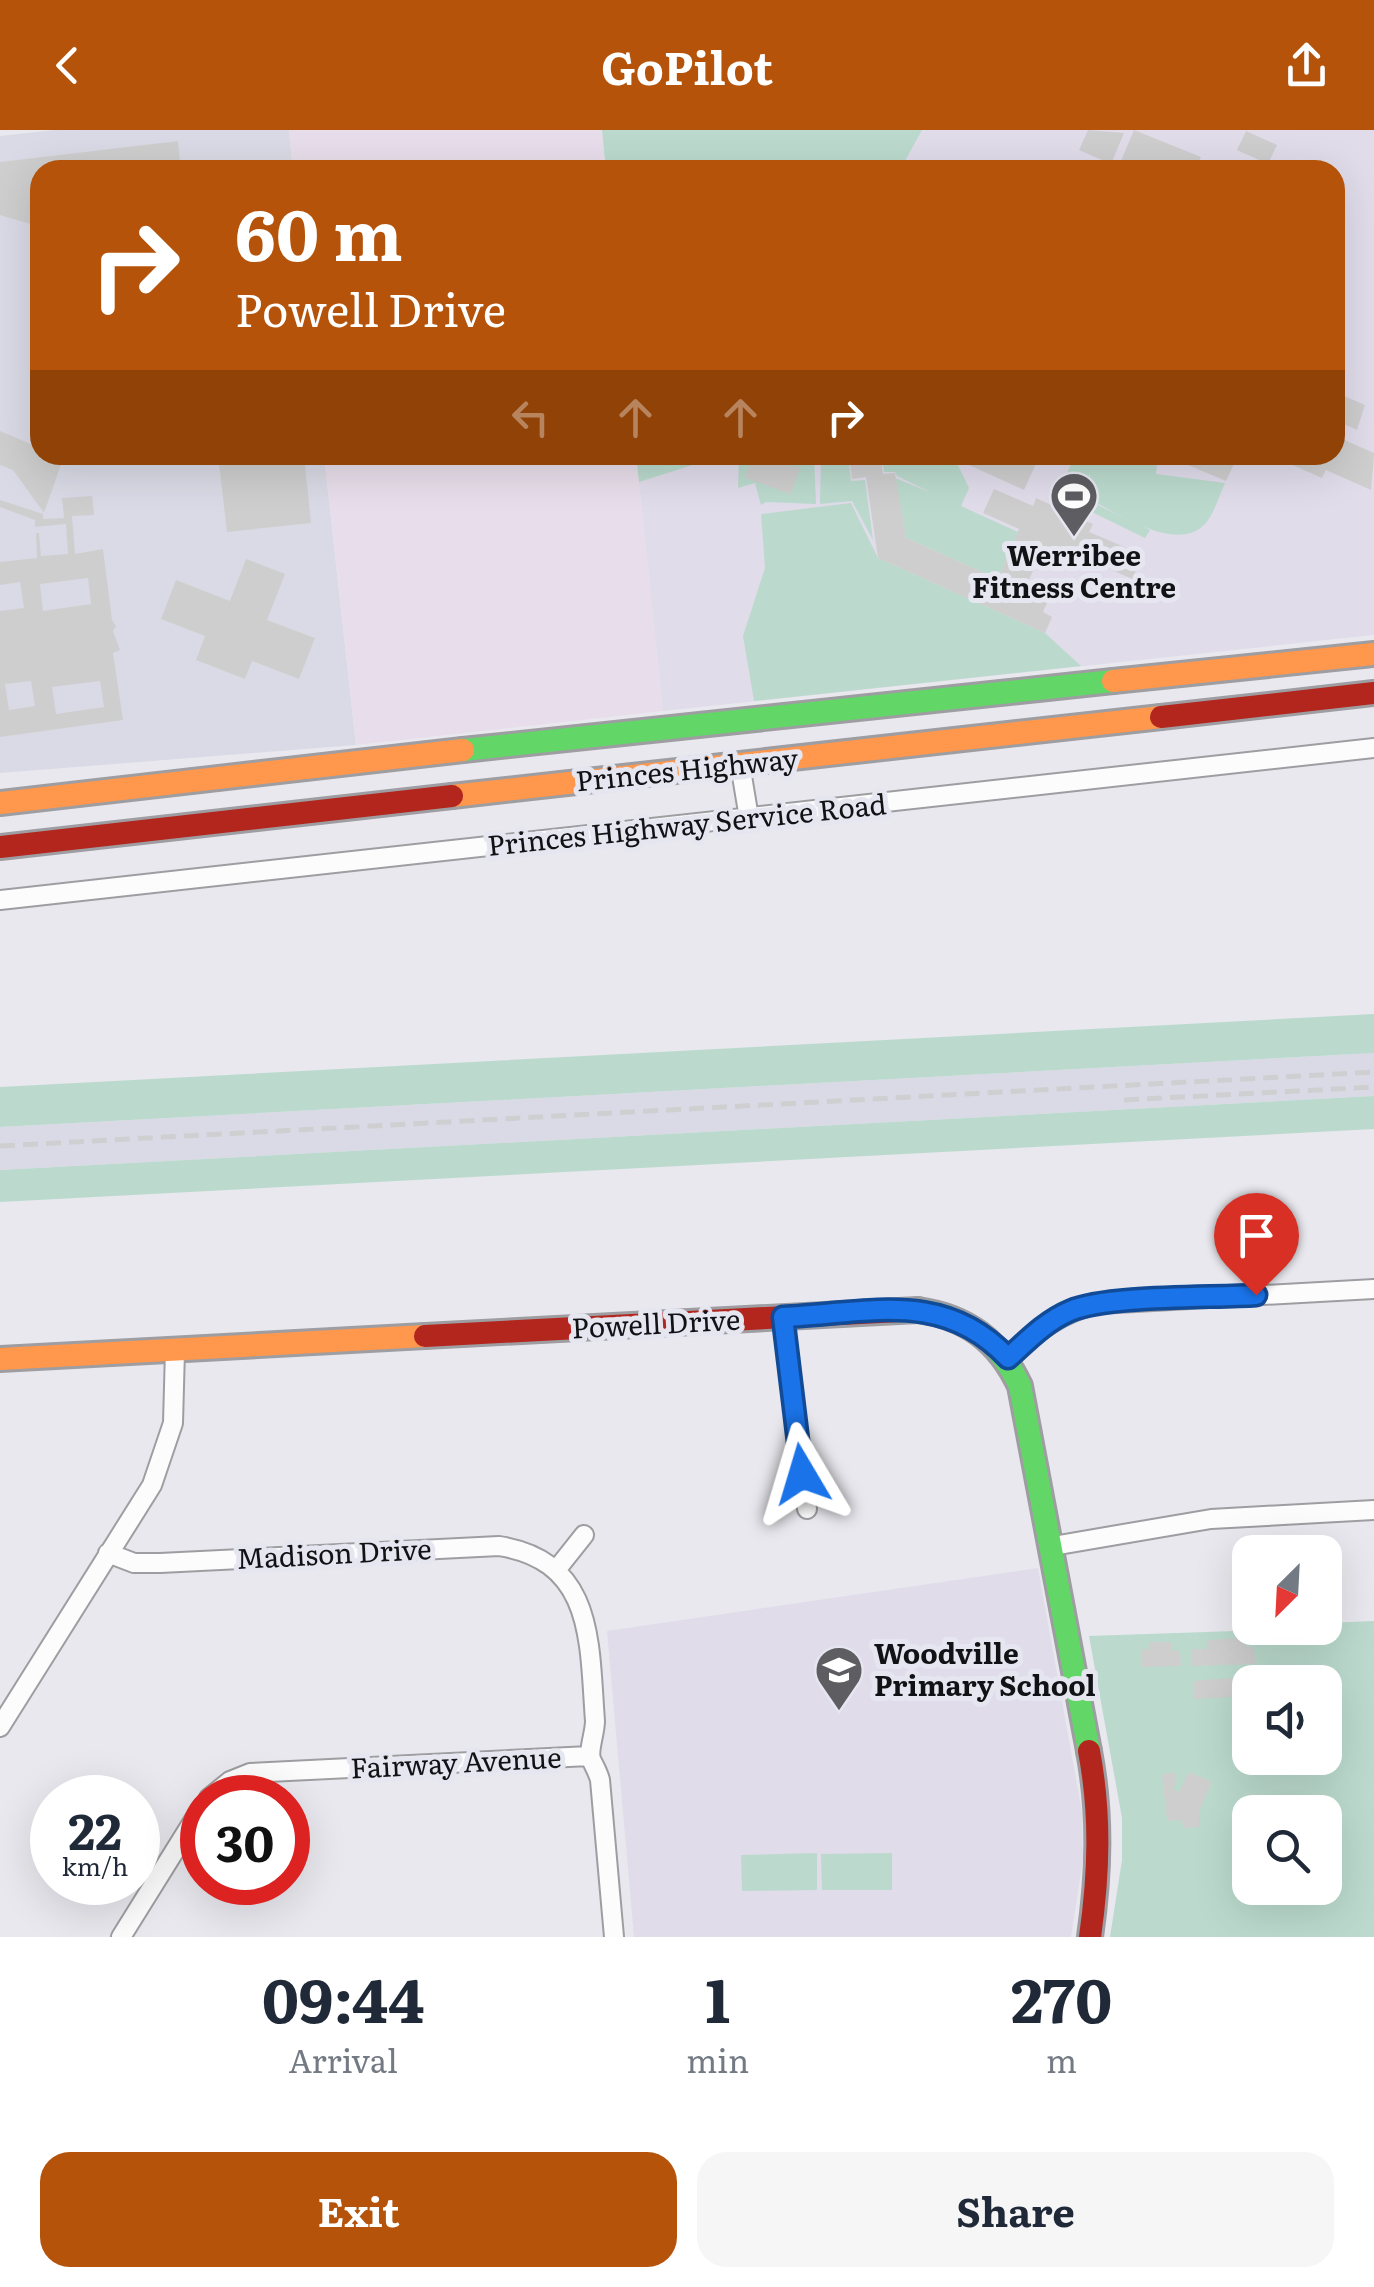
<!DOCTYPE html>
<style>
body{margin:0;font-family:Literata,serif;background:#f6f6f7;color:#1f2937;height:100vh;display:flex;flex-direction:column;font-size:38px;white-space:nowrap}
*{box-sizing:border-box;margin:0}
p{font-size:32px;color:#747a83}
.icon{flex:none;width:55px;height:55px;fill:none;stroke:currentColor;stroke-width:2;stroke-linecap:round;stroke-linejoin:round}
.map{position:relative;height:1807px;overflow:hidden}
.drawer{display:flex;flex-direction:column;background:#fff;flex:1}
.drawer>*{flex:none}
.guide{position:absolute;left:30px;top:30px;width:1315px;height:305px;border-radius:30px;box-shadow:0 10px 40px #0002;background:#b45309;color:#fff;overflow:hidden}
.needle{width:65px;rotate:204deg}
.fabs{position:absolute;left:1232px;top:1405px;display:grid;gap:20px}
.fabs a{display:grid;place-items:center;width:110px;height:110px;border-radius:20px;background:#fff;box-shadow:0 10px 40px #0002;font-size:50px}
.speed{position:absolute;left:30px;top:1645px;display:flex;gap:20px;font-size:50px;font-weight:700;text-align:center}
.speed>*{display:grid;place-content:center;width:130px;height:130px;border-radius:50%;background:#fff;box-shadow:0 10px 40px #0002;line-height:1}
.speed small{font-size:25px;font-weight:400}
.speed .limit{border:15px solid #d22;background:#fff;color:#111}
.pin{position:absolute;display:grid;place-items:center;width:85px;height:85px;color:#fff;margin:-102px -42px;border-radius:50% 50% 50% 0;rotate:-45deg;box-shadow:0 0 10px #0007}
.pin .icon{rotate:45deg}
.me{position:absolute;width:110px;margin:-55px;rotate:353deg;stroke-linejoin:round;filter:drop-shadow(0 0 8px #0008)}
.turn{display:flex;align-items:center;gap:35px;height:210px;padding:0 40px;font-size:45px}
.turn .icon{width:130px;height:130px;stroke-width:2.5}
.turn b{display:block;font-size:70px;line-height:85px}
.lanes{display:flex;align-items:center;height:95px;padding:0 40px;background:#0003;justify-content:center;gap:50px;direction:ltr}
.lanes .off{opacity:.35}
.eta{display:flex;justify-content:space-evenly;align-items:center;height:170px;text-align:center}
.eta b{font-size:60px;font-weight:700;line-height:70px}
.cta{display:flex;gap:20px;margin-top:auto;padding:20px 40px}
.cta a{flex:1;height:115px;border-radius:30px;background:#b45309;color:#fff;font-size:40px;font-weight:700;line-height:115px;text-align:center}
.cta a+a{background:#f6f6f7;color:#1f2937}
header{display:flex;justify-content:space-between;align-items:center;height:130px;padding:0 40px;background:#b45309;color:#fff;font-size:45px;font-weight:700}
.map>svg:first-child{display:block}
.built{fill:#dadae6}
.industrial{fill:#e8deeb}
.education{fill:#e0dcea}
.green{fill:#bbdacd;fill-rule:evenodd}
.building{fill:#cfcecf;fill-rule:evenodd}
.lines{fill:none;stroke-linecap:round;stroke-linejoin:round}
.street-casing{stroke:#9e9ea2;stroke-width:22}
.fast-casing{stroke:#9e9ea2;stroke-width:28}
.slow-casing{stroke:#9e9ea2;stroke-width:28}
.jam-casing{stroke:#9e9ea2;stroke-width:28}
.street{stroke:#fcfcfc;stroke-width:18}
.fast{stroke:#63d668;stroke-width:22}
.slow{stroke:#ff974d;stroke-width:22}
.jam{stroke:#b3261e;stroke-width:22}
.rail{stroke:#cfcfd1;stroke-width:5;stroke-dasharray:15 8;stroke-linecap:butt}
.route-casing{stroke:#114b97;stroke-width:25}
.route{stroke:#1a73e8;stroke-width:18}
.labels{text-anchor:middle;stroke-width:10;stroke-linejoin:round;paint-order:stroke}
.poi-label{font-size:28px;font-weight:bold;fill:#121216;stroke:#e6e6f0}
.street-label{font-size:28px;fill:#121216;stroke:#e6e6f0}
</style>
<header><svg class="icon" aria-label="back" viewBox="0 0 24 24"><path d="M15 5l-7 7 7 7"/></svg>GoPilot<svg class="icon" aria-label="share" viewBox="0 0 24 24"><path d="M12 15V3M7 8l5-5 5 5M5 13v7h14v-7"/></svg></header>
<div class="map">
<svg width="1374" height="1807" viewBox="0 0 1374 1807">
<rect width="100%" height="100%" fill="#e8e8ee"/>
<path class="built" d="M 54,0 L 289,0 L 293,40 L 40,40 L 40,325 L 324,325 L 356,615 L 0,643 L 0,6 Z
M 1374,923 L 1374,966 L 0,1040 L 0,997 Z"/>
<path class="industrial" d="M 289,0 L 602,0 L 606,40 L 293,40 Z
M 324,325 L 636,325 L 663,581 L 356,615 Z"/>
<path class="education" d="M 602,0 L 1374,0 L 1374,505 L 663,581 L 636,325 L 1335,325 L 1335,40 L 606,40 Z
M 1038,1438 L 1082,1682 L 1083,1729 L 1071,1807 L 634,1807 L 607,1501 Z"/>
<path class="green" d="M 602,0 L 922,0 L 900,40 L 606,40 Z
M 636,325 L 705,325 L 702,332 L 639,352 Z
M 739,325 L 814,325 L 816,374 L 766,372 L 761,375 L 755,353 L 738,358 Z
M 821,325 L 848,325 L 851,351 L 865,350 L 873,410 L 852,371 L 820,374 Z
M 882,325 L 953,325 L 969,358 L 961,376 L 1018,402 L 998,449 L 906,408 L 895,348 L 932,363 L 897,346 L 895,342 L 884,342 Z
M 1066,325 L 1158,325 L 1156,344 L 1225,353 C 1219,366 1214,385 1204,395 C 1175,423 1118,383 1089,369 L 1090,342 L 1083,368 L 1150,400 L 1145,408 L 1057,365 L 1073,330 L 1091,334 L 1091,331 Z
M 851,373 L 878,428 L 1045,503 L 1081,536 L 754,571 L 743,506 L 765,438 L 761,384 Z
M 1374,884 L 1374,923 L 0,997 L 0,957 Z
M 1374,966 L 1374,999 L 0,1072 L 0,1040 Z
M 1374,1491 L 1374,1807 L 1110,1807 L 1122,1730 L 1122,1688 L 1089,1506 L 1325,1498 L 1325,1493 ZM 1250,1552 L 1325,1552 L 1325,1628 L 1250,1628 ZM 1250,1682 L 1325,1682 L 1325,1758 L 1250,1758 Z
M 817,1723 L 817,1760 L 742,1761 L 741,1725 Z
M 892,1723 L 892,1760 L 822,1760 L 821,1724 Z"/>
<path class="building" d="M 1088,0 L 1124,3 L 1111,34 L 1079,20 Z
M 1134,0 L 1201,27 L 1195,40 L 1118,38 Z
M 1246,1 L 1277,15 L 1268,34 L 1237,20 Z
M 178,11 L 181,40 L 40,40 L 40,97 L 0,85 L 0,32 Z
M 1335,262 L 1365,275 L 1357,300 L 1335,290 Z
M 1335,298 L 1343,301 L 1340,308 L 1374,323 L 1371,360 L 1326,340 L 1322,348 L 1270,325 L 1335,325 Z
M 0,301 L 40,318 L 40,325 L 63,329 L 44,383 L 13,340 L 0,335 Z
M 218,325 L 304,325 L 311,393 L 227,402 Z
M 753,325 L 800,338 L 791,364 L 745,348 Z
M 849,325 L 880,325 L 883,344 L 895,343 L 906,408 L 998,449 L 1019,399 L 983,383 L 994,359 L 1033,376 L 1036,368 L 1093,394 L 1089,402 L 1127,418 L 1122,429 L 1138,436 L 1132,449 L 1079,425 L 1076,430 L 1045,416 L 1024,460 L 1048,471 L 1043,482 L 1052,487 L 1045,503 L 878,428 L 866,347 L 852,349 Z
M 974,325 L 1040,325 L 1024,360 L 969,335 Z
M 1164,325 L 1233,325 L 1230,332 L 1234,334 L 1226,351 Z
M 92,366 L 94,385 L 72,386 L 75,424 L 103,419 L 112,490 L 116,496 L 113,501 L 120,520 L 113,523 L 123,590 L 0,607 L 0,481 L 24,478 L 20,452 L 0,455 L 0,432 L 37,428 L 36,403 L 39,403 L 41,426 L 68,424 L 66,394 L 35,397 L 35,390 L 0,377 L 0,370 L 43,384 L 43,389 L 64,388 L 62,368 ZM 88,448 L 91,474 L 43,481 L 40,454 ZM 31,551 L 35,576 L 9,580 L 5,554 ZM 100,551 L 104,577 L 56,584 L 52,557 Z
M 246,429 L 285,444 L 267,490 L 315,508 L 299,549 L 252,531 L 245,549 L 196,530 L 205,506 L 161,489 L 176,450 L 230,471 Z
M 1246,1508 L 1246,1516 L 1254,1517 L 1255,1534 L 1192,1536 L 1192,1519 L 1208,1519 L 1207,1510 Z
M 1149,1512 L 1171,1512 L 1171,1520 L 1180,1521 L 1181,1536 L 1142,1537 L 1142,1519 L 1150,1520 Z
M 1257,1546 L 1256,1552 L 1250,1552 L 1250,1566 L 1194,1569 L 1193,1551 Z
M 1176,1642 L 1174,1660 L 1179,1662 L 1189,1642 L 1212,1652 L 1200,1679 L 1200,1697 L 1183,1698 L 1182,1690 L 1167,1691 L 1162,1645 Z"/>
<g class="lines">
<g class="street-casing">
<path id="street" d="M 740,634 L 749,688
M 0,770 L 1374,618
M 783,1187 L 807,1379
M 1008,1228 C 1037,1202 1060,1182 1099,1174 L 1374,1159
M 1053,1416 L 1211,1389 L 1374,1380
M 108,1423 L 134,1433 L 160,1433 L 499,1416 C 595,1431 589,1513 595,1591 C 595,1603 588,1620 591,1629 C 594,1636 598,1642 600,1650 L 614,1807
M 557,1439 L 584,1405
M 0,1597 L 152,1355 L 173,1293 L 175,1220
M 209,1668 L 230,1651 L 250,1643 L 589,1626
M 121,1807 L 202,1677"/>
</g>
<g class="fast-casing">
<path id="fast" d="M 463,620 L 1113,551
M 918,1180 C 967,1187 999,1211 1020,1256 L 1089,1621"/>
</g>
<g class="slow-casing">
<path id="slow" d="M 1113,551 L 1374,524
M 452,666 L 1161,587
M 0,673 L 463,620
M 0,1229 L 425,1206"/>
</g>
<g class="jam-casing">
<path id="jam" d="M 1161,587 L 1374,563
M 0,717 L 452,666
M 425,1206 L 918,1180
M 1089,1621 C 1101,1685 1099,1743 1090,1807"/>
</g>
<use href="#street" class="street"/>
<use href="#fast" class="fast"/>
<use href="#slow" class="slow"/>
<use href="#jam" class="jam"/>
<path class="rail" d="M 1124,970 L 1374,957
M 0,1016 L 1374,942"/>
</g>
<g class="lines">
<g class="route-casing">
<path id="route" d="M 802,1344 L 783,1187 C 868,1183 944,1159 1008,1228 C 1027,1211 1046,1191 1070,1181 C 1107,1165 1212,1168 1256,1165"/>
</g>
<use href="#route" class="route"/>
</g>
<defs>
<g id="stadium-pin" transform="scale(2.5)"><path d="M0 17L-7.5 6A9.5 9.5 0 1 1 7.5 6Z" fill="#5d5d62" stroke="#e6e6f0"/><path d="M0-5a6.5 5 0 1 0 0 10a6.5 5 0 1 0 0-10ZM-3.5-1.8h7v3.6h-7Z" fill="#fff"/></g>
<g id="school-pin" transform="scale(2.5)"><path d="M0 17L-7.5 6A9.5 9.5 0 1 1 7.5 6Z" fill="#5d5d62" stroke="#e6e6f0"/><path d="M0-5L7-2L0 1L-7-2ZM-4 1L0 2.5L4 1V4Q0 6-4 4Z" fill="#fff"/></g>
</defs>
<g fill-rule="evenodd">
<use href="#stadium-pin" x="1074" y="366"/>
<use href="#school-pin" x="839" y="1540"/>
</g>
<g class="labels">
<g class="poi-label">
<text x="1074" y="436">Werribee<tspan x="1074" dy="32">Fitness Centre</tspan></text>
<text x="874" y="1534" text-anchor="start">Woodville<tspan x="874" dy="32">Primary School</tspan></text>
</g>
<g class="street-label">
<text transform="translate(687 640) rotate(-6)" y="10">Princes Highway</text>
<text transform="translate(687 695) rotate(-6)" y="10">Princes Highway Service Road</text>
<text transform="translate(656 1194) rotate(-3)" y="10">Powell Drive</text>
<text transform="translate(334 1424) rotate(-3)" y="10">Madison Drive</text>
<text transform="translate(456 1633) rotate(-3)" y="10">Fairway Avenue</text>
</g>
</g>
</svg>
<div class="fabs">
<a><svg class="needle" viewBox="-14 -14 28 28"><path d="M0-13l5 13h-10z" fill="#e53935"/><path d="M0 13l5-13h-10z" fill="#747a83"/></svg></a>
<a><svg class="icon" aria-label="sound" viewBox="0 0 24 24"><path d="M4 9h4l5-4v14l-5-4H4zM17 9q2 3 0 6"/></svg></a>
<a><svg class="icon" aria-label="search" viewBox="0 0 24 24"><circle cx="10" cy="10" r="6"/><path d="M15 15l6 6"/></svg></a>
</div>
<div class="speed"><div>22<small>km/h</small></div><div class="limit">30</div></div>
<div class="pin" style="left:1256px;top:1165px;background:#d93025"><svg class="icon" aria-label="arrive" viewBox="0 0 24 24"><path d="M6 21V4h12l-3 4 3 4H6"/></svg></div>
<svg class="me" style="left:802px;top:1344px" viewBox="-20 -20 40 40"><path d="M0-17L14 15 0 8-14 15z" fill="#1a73e8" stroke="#fff" stroke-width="4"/></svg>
<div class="guide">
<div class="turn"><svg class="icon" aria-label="right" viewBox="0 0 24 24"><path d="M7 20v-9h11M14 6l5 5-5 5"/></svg><div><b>60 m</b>Powell Drive</div></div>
<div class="lanes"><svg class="icon off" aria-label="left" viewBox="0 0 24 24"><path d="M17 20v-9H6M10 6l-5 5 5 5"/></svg><svg class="icon off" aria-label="ahead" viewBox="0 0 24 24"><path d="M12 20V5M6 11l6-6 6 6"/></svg><svg class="icon off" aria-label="ahead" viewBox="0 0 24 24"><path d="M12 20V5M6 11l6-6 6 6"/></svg><svg class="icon" aria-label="right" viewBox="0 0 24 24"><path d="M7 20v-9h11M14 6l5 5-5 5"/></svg></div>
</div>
</div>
<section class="drawer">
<div class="eta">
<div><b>09:44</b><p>Arrival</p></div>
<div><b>1</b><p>min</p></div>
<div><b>270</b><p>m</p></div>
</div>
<div class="cta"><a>Exit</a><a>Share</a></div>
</section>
